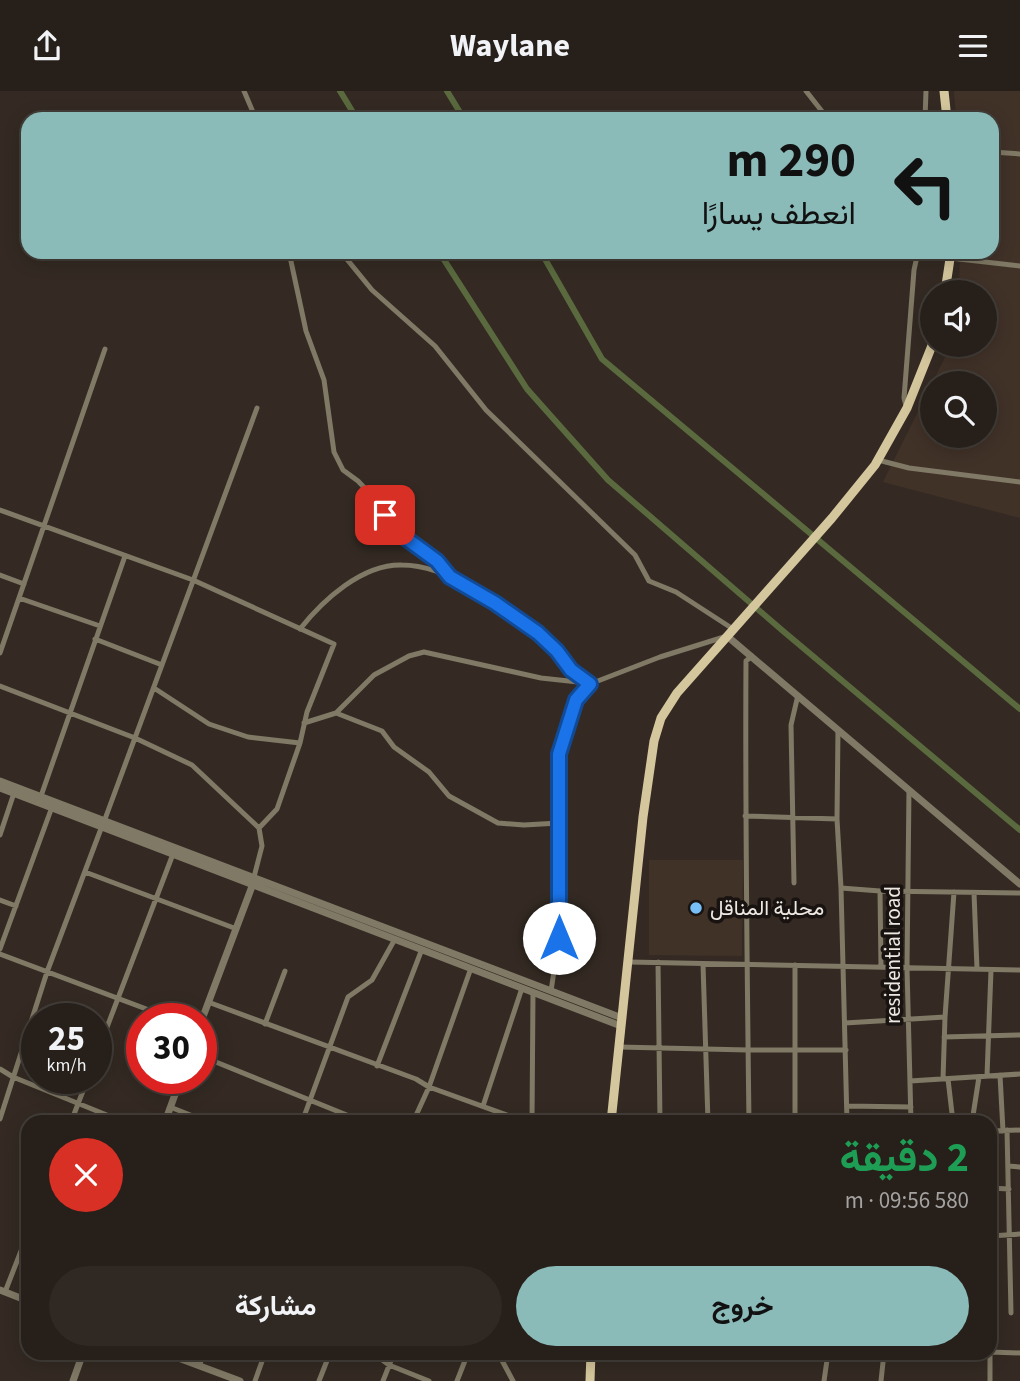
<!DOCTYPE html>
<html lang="ar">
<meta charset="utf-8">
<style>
body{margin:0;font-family:"Source Sans 3",Vazirmatn,sans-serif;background:#2f2823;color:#f1f3f6;direction:rtl;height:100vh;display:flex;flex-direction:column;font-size:26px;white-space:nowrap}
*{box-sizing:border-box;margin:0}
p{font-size:23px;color:#a4a3a2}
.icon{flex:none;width:38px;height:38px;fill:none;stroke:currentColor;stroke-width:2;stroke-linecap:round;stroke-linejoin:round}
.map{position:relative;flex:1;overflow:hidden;direction:ltr}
.side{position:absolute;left:21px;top:1024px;width:976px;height:245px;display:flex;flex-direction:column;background:#27201a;border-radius:21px;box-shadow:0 4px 18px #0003,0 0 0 2px #433e39;direction:rtl}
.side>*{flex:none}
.guide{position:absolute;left:21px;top:21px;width:978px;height:147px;border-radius:21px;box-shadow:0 4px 18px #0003,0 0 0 2px #433e39;direction:rtl;background:#8bbbb9;color:#111;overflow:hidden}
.buttons{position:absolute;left:920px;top:189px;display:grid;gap:14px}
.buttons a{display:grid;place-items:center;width:77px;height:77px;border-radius:50%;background:#27201a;box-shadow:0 4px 18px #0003,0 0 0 2px #433e39;font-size:35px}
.speed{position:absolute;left:21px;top:912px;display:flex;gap:14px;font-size:35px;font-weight:700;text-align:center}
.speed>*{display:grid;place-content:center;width:91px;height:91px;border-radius:50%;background:#27201a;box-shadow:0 4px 18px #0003,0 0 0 2px #433e39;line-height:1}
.speed small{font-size:18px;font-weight:400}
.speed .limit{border:10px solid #d22;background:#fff;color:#111}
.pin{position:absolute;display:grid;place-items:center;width:60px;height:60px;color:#fff;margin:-30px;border-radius:14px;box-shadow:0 4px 10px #0006}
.me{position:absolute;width:77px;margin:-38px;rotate:0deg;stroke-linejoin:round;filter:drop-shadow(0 0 5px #0008)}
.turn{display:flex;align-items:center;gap:24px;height:147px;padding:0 28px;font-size:32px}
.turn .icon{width:91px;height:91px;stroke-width:2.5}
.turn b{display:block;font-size:49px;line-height:60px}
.round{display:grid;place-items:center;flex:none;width:74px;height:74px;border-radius:37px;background:#2f2823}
.overview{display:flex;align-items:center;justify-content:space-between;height:119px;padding:0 28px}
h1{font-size:42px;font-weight:700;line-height:52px;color:#1e9e55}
.button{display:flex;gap:14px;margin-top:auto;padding:14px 28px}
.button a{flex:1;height:80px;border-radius:42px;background:#8bbbb9;color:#111;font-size:28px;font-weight:700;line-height:80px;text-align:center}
.button a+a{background:#2f2823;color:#f1f3f6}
header{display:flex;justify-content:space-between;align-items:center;height:91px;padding:0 28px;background:#27201a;font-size:32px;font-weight:700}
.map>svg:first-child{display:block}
.built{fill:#413228;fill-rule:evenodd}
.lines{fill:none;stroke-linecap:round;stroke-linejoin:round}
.canal{stroke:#5a6a3e;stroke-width:6}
.minor{stroke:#807965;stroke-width:5}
.tertiary{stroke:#807965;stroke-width:7}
.primary{stroke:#d5c79d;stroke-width:9}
.route-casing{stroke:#114b97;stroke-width:18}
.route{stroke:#1a73e8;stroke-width:12}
.poi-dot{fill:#78bff7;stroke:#181310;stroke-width:2.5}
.labels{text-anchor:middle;stroke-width:7;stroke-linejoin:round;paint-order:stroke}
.poi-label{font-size:21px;fill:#eee8e3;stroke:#181310;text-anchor:start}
.street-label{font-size:21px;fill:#eee8e3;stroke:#181310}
</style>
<header><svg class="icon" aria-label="menu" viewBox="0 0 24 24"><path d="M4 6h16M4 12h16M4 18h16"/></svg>Waylane<svg class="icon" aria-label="share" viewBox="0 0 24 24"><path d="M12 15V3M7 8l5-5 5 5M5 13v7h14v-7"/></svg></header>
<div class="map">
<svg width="1020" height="1290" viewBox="0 0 1020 1290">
<rect width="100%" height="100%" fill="#342a23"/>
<path class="built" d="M 954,0 L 1020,0 L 1020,427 L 883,391 L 951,254 L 985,254 L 985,201 L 959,201 L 960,161 L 992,161 L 992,28 L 956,28 ZM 933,292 L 985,292 L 985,345 L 933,345 Z
M 649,769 L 743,769 L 742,865 L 649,864 Z"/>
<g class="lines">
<path class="canal" d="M 340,0 L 357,28
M 447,0 L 464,28
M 439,161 L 527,298 L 608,389 L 783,540 L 1020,739
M 541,161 L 602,268 L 1020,618"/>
<path class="minor" d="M 244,0 L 256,28
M 806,0 L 828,28
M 925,28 L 926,0
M 992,61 L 1020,63
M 289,161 L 306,240 L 324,289 L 334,361 L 343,379 L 358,390 L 377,410 L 392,437 L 437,470 L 450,486
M 341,161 L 372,199 L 435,255 L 486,319 L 635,464 L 649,490 L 676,501 L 733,538
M 950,167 L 1020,175
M 906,315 L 904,307 L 914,179 L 918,161
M 878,369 L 909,377 L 1020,391
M 0,419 L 193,489 L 334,553 L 307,621 L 300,652 L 277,718 L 259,737 L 262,755 L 254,786
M 0,484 L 24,493
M 19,507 L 100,535
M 300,538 C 323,509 362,473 402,474 C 448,474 506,515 540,544 C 558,560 570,578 590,593
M 95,548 L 162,574
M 0,562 L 105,258
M 0,595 L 135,647 L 192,674 L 259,737
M 154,597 L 209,633 L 248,646 L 300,652
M 336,622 L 382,640 L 394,656 L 429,681 L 449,705 L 498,732 L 524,734 L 559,732
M 304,632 L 336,622 L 374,584 L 409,565 L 424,561 L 541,587 L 587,592
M 838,638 L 837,728 L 841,797 L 847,1031
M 909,698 L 907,877 L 911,1031
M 41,705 L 125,465
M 745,725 L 837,728
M 105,728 L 257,317
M 0,744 L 14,702
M 85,781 L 234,837
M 794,792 L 791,634 L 798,604
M 841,797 L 880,800
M 974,802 L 977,878
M 0,809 L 16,815
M 0,858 L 52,716
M 0,863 L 173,928
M 629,871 L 1020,879
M 658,871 L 660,1031
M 703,873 L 708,1031
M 881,876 L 880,800 L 1020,802
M 551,900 L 559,847 L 559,663 L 576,609 L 590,593 L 660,566 L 724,546
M 208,911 L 416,988 L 429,996 L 526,1031
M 845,932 L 945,926
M 265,933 L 285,880
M 944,946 L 1020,944
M 619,956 L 748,959 L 846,959
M 96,965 L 173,763
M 201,965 L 364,1031
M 377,975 L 422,858
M 0,978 L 13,986 L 124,1031
M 1000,984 L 1003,1040
M 987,985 L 991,879
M 943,988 L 945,926 L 954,801
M 948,988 L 953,1031
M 910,990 L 1020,983
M 483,1015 L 522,897
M 847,1015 L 911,1016
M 170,1016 L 208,1031
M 532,1026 L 553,1031
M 0,1028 L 47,881 L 102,735
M 71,1031 L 88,987
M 302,1031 L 348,906 L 372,889 L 395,848
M 413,1031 L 429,996 L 471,877
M 532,1031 L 533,901
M 749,1031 C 747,877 745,724 746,570 L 752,565
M 795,1031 L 795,874
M 972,1031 L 979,986
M 1007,1039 L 1011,1222
M 990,1040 L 1020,1039
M 1008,1075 L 1020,1076
M 990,1097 L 1009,1098
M 990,1145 L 1020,1143
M 5,1201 L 28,1142
M 990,1261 L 1020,1262
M 373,1262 L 389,1274 L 429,1290
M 498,1262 L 513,1290
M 990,1262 L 990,1290
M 199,1275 L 204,1262
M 255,1290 L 265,1262
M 319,1290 L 330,1262
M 383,1290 L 394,1262
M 457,1290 L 468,1262
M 824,1290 L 828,1262
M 881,1290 L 884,1262"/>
<path class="tertiary" d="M 727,545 L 1020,793
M 0,690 L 622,927
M 0,697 L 621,935
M 201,931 L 254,790
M 165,1031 L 181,987
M 0,1199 L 28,1210
M 165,1262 L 240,1290
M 73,1290 L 83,1262"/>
<path class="primary" d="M 944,0 L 947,28
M 945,201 L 951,161
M 611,1031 L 643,726 L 654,650 L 661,627 L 677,602 L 832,427 L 875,374 L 907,317 L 933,252
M 590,1290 L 591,1262"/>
</g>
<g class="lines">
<g class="route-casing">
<path id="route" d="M 385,424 L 392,437 L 437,470 L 450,486 L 495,512 L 538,542 L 557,560 L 571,579 L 590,593 L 576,609 L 559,663 L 559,847"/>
</g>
<use href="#route" class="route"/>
</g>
<circle class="poi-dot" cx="696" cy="817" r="7"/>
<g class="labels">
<g class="poi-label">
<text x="710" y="824">محلية المناقل</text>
</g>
<g class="street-label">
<text transform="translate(893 864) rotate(-90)" y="7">residential road</text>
</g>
</g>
</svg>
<div class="buttons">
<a><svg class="icon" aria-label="sound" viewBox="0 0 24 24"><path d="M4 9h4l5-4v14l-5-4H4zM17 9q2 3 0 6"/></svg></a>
<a><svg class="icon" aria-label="search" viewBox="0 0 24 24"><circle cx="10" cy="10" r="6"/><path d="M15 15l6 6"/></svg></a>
</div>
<div class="speed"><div>25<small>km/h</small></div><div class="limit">30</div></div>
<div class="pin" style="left:385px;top:424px;background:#d93025"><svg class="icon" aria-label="arrive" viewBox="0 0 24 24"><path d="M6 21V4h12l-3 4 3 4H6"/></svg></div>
<svg class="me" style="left:559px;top:847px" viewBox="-20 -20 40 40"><circle r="19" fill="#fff"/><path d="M0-13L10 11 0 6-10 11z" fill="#1a73e8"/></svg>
<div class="guide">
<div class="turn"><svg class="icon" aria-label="left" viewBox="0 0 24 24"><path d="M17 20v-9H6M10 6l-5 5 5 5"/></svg><div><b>290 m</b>انعطف يسارًا</div></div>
</div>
<section class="side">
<div class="overview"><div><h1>2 دقيقة</h1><p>580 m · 09:56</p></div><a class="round" style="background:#d93025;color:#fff"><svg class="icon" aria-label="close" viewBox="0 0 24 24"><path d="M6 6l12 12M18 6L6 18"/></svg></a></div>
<div class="button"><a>خروج</a><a>مشاركة</a></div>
</section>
</div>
